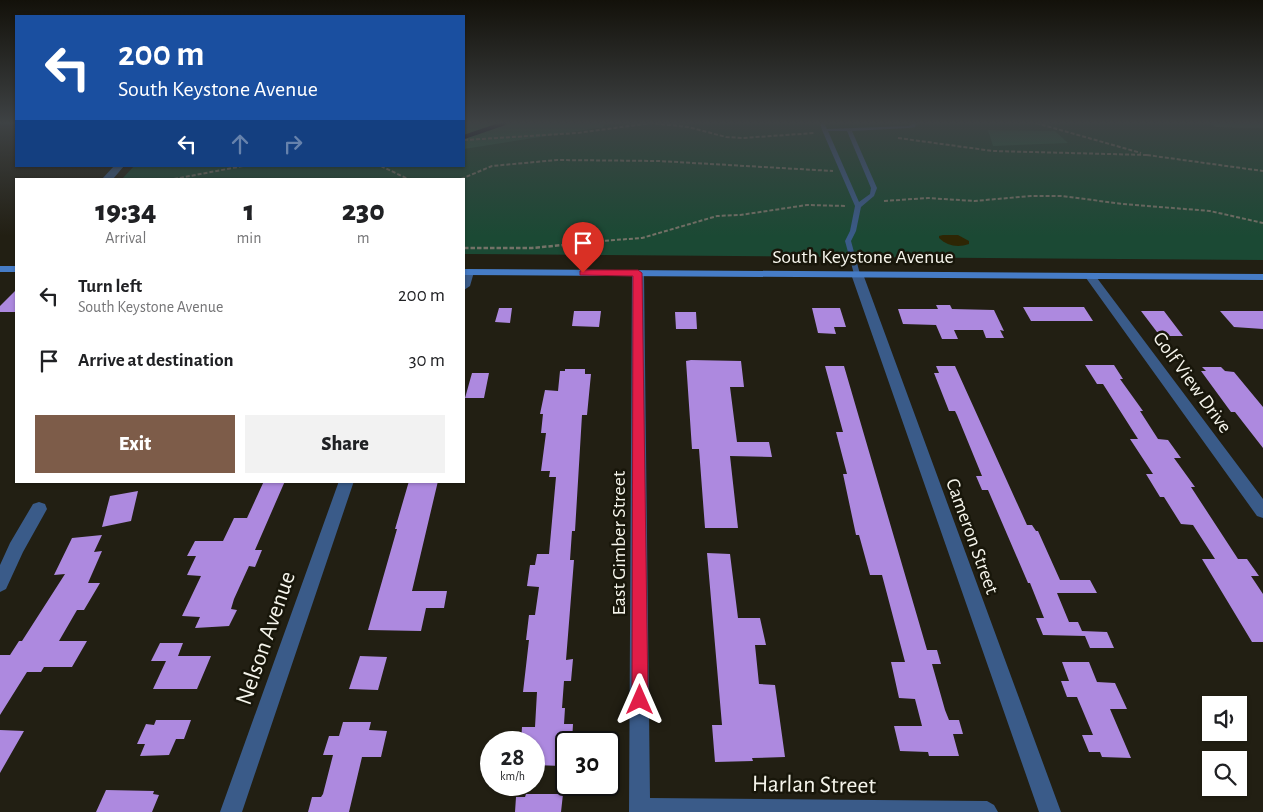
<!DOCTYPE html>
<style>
body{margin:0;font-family:"Alegreya Sans",sans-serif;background:#f2f2f2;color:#202124;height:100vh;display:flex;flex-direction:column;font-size:19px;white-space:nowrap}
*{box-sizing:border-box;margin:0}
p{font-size:16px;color:#757577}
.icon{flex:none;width:28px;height:28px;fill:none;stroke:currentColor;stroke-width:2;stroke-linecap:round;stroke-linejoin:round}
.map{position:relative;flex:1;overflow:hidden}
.panel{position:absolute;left:15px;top:178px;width:450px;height:305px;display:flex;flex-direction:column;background:#fff;border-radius:0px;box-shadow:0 1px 4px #0004}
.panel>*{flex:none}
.banner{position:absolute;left:15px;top:15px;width:450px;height:152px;border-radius:0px;box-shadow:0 1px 4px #0004;background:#1a4fa0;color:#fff;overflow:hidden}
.buttons{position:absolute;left:1202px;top:696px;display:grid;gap:10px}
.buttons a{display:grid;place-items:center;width:45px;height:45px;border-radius:0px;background:#fff;box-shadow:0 1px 4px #0004;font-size:25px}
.speed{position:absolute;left:480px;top:731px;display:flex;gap:10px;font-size:25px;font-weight:700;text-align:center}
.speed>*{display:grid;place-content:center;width:65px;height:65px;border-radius:50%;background:#fff;box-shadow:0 1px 4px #0004;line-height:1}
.speed small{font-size:12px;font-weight:400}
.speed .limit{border:2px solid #111;border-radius:8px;background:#fff;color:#111}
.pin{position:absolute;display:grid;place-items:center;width:42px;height:42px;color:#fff;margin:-51px -21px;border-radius:50% 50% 50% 0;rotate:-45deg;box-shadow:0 0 5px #0007}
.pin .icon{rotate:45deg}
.me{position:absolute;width:55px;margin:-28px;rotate:0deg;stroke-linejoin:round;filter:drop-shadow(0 0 4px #0008)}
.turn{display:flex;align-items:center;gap:18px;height:105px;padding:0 20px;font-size:22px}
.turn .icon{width:65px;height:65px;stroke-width:2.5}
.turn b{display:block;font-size:35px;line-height:42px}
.lanes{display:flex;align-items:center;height:48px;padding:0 20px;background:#0003;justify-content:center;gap:25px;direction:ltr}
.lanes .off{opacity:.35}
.eta{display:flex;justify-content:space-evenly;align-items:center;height:85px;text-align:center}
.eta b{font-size:30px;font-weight:800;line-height:35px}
.cta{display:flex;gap:10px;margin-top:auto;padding:10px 20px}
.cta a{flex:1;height:58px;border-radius:0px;background:#7d5c49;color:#fff;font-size:20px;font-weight:800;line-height:58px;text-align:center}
.cta a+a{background:#f2f2f2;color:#202124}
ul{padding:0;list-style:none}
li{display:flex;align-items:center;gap:15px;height:65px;padding:0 20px}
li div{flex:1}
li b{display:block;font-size:19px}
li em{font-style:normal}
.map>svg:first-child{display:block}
.green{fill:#1b4934}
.forest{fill:#266147}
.sand{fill:#2e2604}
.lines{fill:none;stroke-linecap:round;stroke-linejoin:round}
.stream{stroke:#000123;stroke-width:4}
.building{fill:#ad89df}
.path-far1{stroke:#747267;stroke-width:2;stroke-dasharray:4 2;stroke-linecap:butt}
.path{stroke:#747267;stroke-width:2.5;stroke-dasharray:4.5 2;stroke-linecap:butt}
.service{fill:#3a5b89;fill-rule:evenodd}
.minor{fill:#3a5b89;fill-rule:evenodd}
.secondary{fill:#467cc6;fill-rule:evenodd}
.route{fill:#e11d48;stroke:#92132f}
.labels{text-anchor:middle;stroke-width:5;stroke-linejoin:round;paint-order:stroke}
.street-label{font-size:20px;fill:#f6f5ec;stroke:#18160a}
.near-street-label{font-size:24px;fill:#f6f5ec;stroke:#18160a}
</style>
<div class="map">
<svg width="1263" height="812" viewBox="0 0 1263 812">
<rect width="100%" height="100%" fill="#221f13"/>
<path class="green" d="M 464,123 L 1263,123 L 1263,260 L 464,254 L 464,179 L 122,179 L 134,166 L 464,166 Z"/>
<path class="forest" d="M 464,123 L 603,123 L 604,127 L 464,149 Z
M 1210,123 L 1263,123 L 1263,128 L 1215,127 Z
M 988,130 L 1055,131 L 1068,143 L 993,146 Z"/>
<path class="sand" d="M 943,235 L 958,235 L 969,241 L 969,244 C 958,248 947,246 939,238 L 939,236 Z"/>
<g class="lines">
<path class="stream" d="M 464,137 L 505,123"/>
</g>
<path class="building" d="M 16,290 L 16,312 L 0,312 L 0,306 Z
M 936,305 L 950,305 L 952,309 L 994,310 L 1004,331 L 1000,330 L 1004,338 L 986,338 L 983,330 L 954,330 L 958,339 L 942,339 L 936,325 L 903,324 L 898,309 L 938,309 Z
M 1023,307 L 1084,307 L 1093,321 L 1031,321 Z
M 499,308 L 512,308 L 510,323 L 495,322 Z
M 812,308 L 840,308 L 846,327 L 834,327 L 836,334 L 818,333 Z
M 574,311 L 601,311 L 599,327 L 572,326 Z
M 1141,311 L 1164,311 L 1183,336 L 1160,336 Z
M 1220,311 L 1263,311 L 1263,329 L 1234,327 Z
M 675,312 L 696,312 L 697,329 L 676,329 Z
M 691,360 L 741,361 L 744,387 L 730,387 L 737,442 L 769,442 L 772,457 L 730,456 L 738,528 L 705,528 L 699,449 L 692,449 L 686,361 Z
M 1085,365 L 1114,365 L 1123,379 L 1120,379 L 1143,411 L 1140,411 L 1158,439 L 1168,440 L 1181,458 L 1174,458 L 1195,487 L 1191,487 L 1238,559 L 1247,559 L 1259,576 L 1251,576 L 1263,594 L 1263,642 L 1252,642 L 1202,559 L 1215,559 L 1193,525 L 1181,524 L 1164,497 L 1160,497 L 1146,474 L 1153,474 L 1130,439 L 1138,439 L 1103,384 L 1097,384 Z
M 825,366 L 844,366 L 927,650 L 937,650 L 941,664 L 932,664 L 945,710 L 949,720 L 959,720 L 963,734 L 953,734 L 959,756 L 929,756 L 928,752 L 900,751 L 894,726 L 922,726 L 915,699 L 899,698 L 891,662 L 905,662 L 882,575 L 870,575 L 859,535 L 856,535 L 843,474 L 847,474 L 836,432 L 843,432 Z
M 936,366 L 955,366 L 1027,525 L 1032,525 L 1036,531 L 1038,531 L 1060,580 L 1090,580 L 1097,593 L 1057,593 L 1069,622 L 1078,622 L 1082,631 L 1107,632 L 1114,648 L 1090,648 L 1085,636 L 1043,635 L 1036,618 L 1044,618 L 1030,583 L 1028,583 L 988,490 L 982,490 L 976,476 L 982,476 L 957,415 L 955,411 L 949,411 L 934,373 L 939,373 Z
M 1202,367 L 1221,367 L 1225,371 L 1234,372 L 1263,407 L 1263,448 L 1235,412 L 1231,412 L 1201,371 L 1206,371 Z
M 565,369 L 585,369 L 585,374 L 591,374 L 587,415 L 582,415 L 575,531 L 572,531 L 570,560 L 574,560 L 566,660 L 573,659 L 571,681 L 564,681 L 562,708 L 565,708 L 564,724 L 573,724 L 572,742 L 566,742 L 566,760 L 562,760 L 562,766 L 534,765 L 534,742 L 521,742 L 522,727 L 535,727 L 537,692 L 523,692 L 529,640 L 526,640 L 529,615 L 535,615 L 539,587 L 527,586 L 530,565 L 535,565 L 537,554 L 549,554 L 556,477 L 549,477 L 550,471 L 541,471 L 546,433 L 541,433 L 543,414 L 540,414 L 545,390 L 558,391 L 560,371 L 565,371 Z
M 472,373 L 489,373 L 484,398 L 465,398 Z
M 264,481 L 285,481 L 255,550 L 262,550 L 255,567 L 249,566 L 234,599 L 231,609 L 237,610 L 229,626 L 195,628 L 200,617 L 182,616 L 201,576 L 187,575 L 196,556 L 187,556 L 195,541 L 223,541 L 234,518 L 247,518 Z
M 409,481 L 438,481 L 412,591 L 447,591 L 444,608 L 426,608 L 421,631 L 368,630 L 397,529 L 395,529 Z
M 138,491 L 131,521 L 102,527 L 110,496 Z
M 102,535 L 94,552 L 102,551 L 88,583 L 100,583 L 84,610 L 77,610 L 59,641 L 87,641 L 72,667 L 44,667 L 41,672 L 27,672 L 0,715 L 0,655 L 10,655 L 19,641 L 22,641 L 65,574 L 54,575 L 72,538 Z
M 707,553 L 730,554 L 738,618 L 760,618 L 766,645 L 755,645 L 759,684 L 775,685 L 785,757 L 752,758 L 753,761 L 715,762 L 712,725 L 722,725 Z
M 160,643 L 183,643 L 178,656 L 211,656 L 197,689 L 153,689 L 166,661 L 151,661 Z
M 360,656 L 387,657 L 378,690 L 349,689 Z
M 1062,662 L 1089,662 L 1097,682 L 1115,683 L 1127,709 L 1110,709 L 1131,758 L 1102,757 L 1100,752 L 1089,752 L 1082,735 L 1093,735 L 1077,697 L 1067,697 L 1061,681 L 1069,681 Z
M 156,720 L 191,720 L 184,739 L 176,739 L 169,755 L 140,756 L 145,744 L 137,744 L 146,724 L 154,725 Z
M 343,722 L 371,722 L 369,730 L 387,731 L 381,757 L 362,757 L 349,812 L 308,812 L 312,797 L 321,797 L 323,794 L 333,755 L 323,755 L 329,736 L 339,736 Z
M 0,730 L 24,731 L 0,773 Z
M 106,790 L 154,791 L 153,794 L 159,795 L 152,812 L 96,812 Z
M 526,794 L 563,794 L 561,812 L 515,812 L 516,797 L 525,797 Z"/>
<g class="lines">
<path class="path-far1" d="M 1036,123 L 1141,153
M 898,138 L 993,151 L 1147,155
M 464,140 L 577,133 L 652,123 L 688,127 L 726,137 L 743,138 L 814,133
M 1147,155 L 1263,171
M 381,166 L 408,179
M 174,179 L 243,166
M 461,179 L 492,166 L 557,160 L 659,161 L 833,171
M 884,201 L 928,198 L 974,201 L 1031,196 L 1062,196 L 1123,204 L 1210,211 L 1263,223
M 587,242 L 642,238 L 717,216 L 740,215 L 807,205 L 846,206"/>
<path class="path" d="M 464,248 L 532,248 L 604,241"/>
<path class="service" d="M 820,123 L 824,123 L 827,129 L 908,126 L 911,125 L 913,123 L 917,123 L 915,127 L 908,128 L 852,131 L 877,188 L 874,196 L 861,207 L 856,231 L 851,241 L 860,274 L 859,275 L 855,275 L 854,274 L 845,241 L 850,231 L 855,206 L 822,130 ZM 828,131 L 847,131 L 871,188 L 870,194 L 859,202 Z"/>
<path class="minor" d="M 114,166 L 124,166 L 113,179 L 102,179 Z
M 468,269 L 474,272 L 470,286 L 464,290 L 464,270 Z
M 638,270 L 644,273 L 650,798 L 987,801 L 994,805 L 998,812 L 629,812 L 632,273 Z
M 857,271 L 863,274 L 1061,812 L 1039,812 L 851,274 Z
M 1090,273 L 1094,274 L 1263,499 L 1263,518 L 1257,516 L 1086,278 L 1084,276 L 1086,274 Z
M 339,481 L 354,481 L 242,812 L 220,812 Z
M 39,502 L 45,504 L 47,509 L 23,552 L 6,589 L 0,592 L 0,565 L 10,543 L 33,504 Z"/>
<path class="secondary" d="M 0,266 L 16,266 L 16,272 L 0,272 Z
M 464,269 L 1263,274 L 1263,280 L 464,275 Z"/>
</g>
<linearGradient id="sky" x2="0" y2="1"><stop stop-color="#13110a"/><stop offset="0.52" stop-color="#3e4244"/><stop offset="1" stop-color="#3e4244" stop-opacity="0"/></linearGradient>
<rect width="1263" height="236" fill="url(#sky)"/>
<path class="route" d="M 583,270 L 638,270 L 642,273 L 648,700 L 646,705 L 640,708 L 634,705 L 632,700 L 633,276 L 580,275 L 580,271 Z"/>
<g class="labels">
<g class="street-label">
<text x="863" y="263">South Keystone Avenue</text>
<text transform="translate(1193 382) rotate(54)" y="7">Golf View Drive</text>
<text transform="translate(973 536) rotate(70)" y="7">Cameron Street</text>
<text transform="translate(618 543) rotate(-90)" y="7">East Gimber Street</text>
</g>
<g class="near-street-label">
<text transform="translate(265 638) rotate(-71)" y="8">Nelson Avenue</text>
<text transform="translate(814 784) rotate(1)" y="8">Harlan Street</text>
</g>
</g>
</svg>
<div class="buttons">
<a><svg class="icon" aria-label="sound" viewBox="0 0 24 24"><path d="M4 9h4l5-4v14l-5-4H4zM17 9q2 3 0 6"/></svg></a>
<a><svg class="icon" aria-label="search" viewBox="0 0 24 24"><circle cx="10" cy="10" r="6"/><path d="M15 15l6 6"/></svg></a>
</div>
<div class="speed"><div>28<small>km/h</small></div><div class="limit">30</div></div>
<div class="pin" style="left:583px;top:273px;background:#d93025"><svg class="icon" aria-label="arrive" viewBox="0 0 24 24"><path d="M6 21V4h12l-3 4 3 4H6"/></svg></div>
<svg class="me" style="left:640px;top:700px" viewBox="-20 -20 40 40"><path d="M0-17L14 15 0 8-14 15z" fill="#e11d48" stroke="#fff" stroke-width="4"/></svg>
<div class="banner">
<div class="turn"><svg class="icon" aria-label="left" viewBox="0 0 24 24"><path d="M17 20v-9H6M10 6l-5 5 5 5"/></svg><div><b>200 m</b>South Keystone Avenue</div></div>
<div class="lanes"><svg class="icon" aria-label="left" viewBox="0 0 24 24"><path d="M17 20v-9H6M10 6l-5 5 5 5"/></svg><svg class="icon off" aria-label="ahead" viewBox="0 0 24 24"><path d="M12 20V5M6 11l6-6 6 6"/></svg><svg class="icon off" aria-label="right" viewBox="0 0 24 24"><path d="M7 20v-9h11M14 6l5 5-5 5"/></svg></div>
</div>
<section class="panel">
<div class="eta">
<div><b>19:34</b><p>Arrival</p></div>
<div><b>1</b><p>min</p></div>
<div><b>230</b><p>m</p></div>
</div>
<ul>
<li><svg class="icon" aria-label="left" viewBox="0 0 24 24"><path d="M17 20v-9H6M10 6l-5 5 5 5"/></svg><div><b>Turn left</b><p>South Keystone Avenue</p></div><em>200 m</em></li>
<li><svg class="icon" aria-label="arrive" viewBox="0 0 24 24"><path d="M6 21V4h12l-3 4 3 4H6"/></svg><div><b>Arrive at destination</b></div><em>30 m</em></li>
</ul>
<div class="cta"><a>Exit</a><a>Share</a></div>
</section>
</div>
